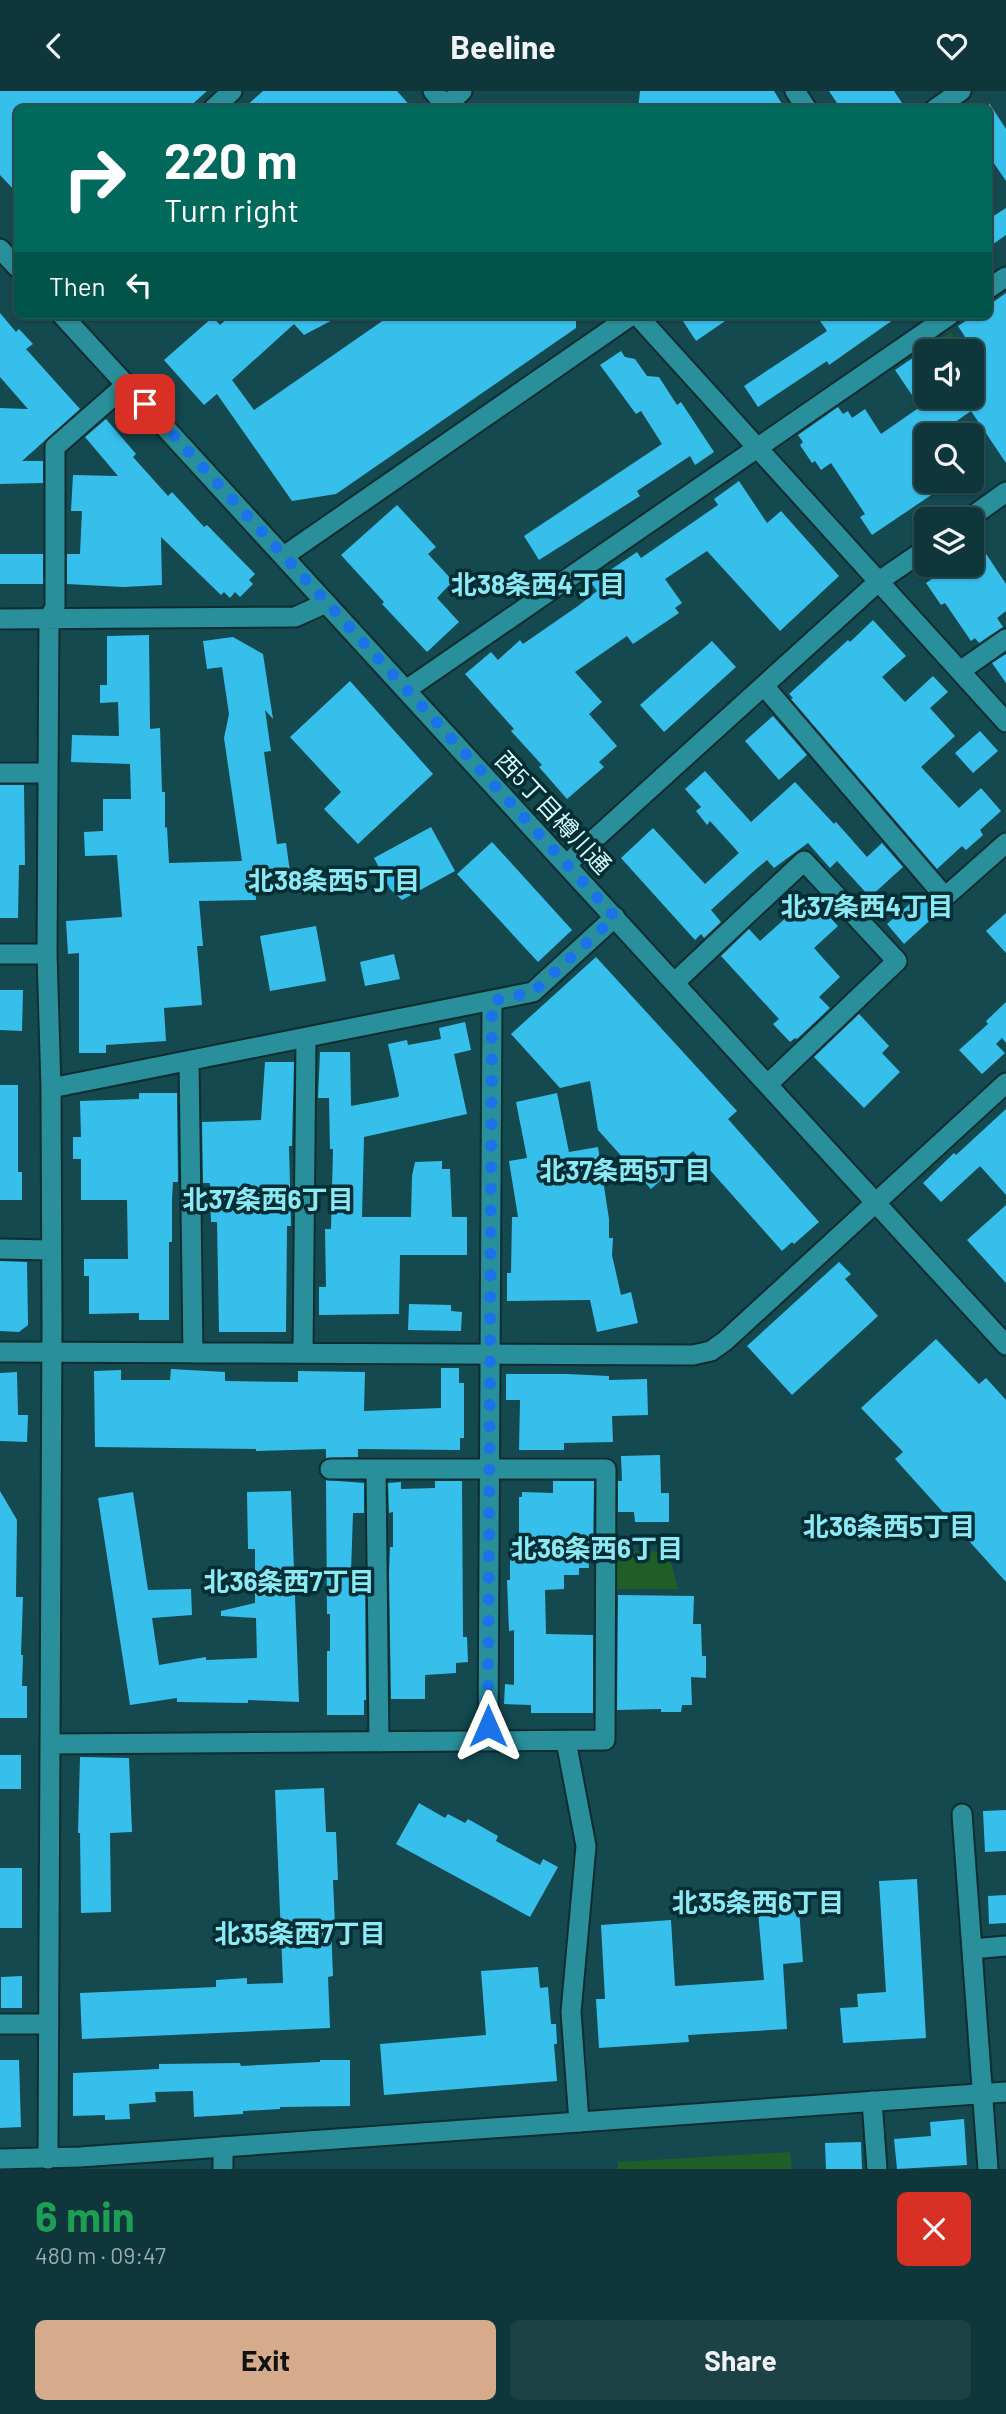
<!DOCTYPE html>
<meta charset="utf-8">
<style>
body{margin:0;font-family:Barlow,"Noto Sans JP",sans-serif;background:#1d4246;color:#f1f3f6;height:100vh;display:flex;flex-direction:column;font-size:26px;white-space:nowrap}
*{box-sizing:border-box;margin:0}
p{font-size:23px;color:#9bacaf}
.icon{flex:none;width:38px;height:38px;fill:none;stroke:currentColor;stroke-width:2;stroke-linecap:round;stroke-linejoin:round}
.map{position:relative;height:2078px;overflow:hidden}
.drawer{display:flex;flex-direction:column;background:#0f373b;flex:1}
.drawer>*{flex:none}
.top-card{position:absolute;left:14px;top:14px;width:978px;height:214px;border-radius:10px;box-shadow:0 2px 5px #0004,0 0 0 2px #2f5155;background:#00695c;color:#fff;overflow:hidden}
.tools{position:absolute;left:914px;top:248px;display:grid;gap:14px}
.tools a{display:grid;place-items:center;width:70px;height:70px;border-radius:10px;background:#0f373b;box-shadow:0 2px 5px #0004,0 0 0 2px #2f5155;font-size:35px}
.pin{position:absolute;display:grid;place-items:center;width:60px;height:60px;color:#fff;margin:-30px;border-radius:14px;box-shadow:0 4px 10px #0006}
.me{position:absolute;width:77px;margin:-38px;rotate:0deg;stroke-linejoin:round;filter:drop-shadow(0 0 5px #0008)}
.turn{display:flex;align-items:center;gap:24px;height:147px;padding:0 35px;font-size:32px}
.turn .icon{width:91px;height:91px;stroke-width:2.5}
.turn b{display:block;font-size:49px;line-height:60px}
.then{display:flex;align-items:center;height:66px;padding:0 35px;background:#0003;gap:14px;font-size:26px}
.round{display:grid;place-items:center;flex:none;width:74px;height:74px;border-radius:10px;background:#1d4246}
.headline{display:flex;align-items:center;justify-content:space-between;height:119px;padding:0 35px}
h1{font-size:42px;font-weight:700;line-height:52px;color:#1e9e55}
.cta{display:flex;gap:14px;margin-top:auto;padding:14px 35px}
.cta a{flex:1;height:80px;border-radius:10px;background:#d6ab8b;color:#111;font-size:28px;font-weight:700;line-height:80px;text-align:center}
.cta a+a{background:#1d4246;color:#f1f3f6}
header{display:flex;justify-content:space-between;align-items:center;height:91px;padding:0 35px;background:#0f373b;font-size:32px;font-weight:700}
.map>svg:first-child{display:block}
.green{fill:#1f5e27}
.building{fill:#37bfec}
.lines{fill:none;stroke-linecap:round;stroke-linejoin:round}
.minor-casing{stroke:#0e2d30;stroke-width:23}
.tertiary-casing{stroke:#0e2d30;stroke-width:23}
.minor{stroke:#29909b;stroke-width:19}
.tertiary{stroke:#29909b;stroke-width:19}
.route{stroke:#1a73e8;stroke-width:12;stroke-dasharray:0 21.6}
.labels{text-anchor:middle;stroke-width:7;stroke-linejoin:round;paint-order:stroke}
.street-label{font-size:24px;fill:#d6f9fd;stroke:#022e33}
.neighbourhood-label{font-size:26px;font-weight:bold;fill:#8beaf6;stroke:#022e33}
</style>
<header><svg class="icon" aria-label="back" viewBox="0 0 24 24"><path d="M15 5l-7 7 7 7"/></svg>Beeline<svg class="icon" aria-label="heart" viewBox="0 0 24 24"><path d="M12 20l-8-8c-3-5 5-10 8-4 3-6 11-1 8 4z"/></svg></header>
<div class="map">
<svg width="1006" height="2078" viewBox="0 0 1006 2078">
<rect width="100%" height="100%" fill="#14494f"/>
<path class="green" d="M 951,242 L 964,261 L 924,260 Z
M 613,1459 L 668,1461 L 678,1498 L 614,1498 Z
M 790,2061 L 792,2078 L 618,2078 L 618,2071 Z"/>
<path class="building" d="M 0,0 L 207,0 L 187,18 L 18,18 L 18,103 L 0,84 Z
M 263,0 L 397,0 L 413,18 L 243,18 Z
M 640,0 L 774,0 L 785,18 L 638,18 Z
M 829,0 L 894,0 L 906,18 L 841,18 Z
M 989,12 L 1006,38 L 1006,90 L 989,65 Z
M 1006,117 L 1006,144 L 989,156 L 989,128 Z
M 1006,202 L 1006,372 L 971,320 L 935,345 L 926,345 L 926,390 L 952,390 L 872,444 L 860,426 L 865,423 L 831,372 L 821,379 L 815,370 L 812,372 L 800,354 L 803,351 L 798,344 L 838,316 L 843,323 L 848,320 L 852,327 L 865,318 L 881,343 L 920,316 L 895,279 L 926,258 L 926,306 L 971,306 L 971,255 L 958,235 L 975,224 L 989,224 L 989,214 Z
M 0,222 L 16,241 L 19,238 L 33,253 L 26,258 L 80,318 L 22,370 L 43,370 L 43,392 L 0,393 L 0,317 L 28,318 L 0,286 Z
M 231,224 L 342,224 L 304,244 L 294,233 L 232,289 L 254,319 L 391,224 L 576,224 L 576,237 L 336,403 L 292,410 L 217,303 L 204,314 L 164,269 L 213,226 L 220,234 Z
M 679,224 L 734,224 L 696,250 Z
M 816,224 L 900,224 L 829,274 L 827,270 L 758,316 L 744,295 L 827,240 Z
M 621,260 L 625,266 L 635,268 L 647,285 L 659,286 L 677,314 L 681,311 L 714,361 L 695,374 L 690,365 L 637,400 L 640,405 L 539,469 L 524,445 L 662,353 L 641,320 L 636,323 L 600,274 Z
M 106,328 L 136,363 L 133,366 L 168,405 L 172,401 L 204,436 L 207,434 L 255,483 L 249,489 L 253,493 L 240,506 L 235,501 L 230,507 L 224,501 L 221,504 L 161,446 L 162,494 L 123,496 L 67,493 L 67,463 L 80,463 L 82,420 L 71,420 L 73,384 L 118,385 L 85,346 Z
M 739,390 L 767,432 L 781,420 L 839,485 L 780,540 L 707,460 L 665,488 L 682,512 L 675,517 L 679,522 L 633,553 L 627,545 L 575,581 L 602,611 L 589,623 L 617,655 L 599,671 L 604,676 L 567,708 L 539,676 L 542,674 L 511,640 L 514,638 L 465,583 L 491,561 L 498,569 L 520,549 L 523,553 L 578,515 L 597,500 L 591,492 L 637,461 L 641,467 L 718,414 L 714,408 Z
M 397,414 L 436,456 L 428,463 L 453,490 L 437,507 L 459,531 L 427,561 L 382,513 L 384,511 L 341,464 Z
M 971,440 L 1006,493 L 1006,520 L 997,527 L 1003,536 L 979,552 L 975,547 L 971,550 L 945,512 L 941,514 L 926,492 L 952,474 L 971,474 Z
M 0,463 L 43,463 L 43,493 L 0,493 Z
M 873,529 L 906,565 L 882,586 L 905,611 L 933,585 L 948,601 L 930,617 L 955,645 L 921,676 L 959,717 L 981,697 L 1001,720 L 980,739 L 983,744 L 966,759 L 962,755 L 937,778 L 791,608 L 793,607 L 789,603 L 848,549 L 850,551 Z
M 149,544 L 150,638 L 160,637 L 162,701 L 165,701 L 165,737 L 167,736 L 169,772 L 242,770 L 224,647 L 229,623 L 222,576 L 207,578 L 203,550 L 233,546 L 263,563 L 273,628 L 265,619 L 271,660 L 264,661 L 277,753 L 286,752 L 290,781 L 255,786 L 256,809 L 199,810 L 203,855 L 197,855 L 202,914 L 164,917 L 166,950 L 106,954 L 106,962 L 79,962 L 79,862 L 68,863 L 66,830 L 122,826 L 117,764 L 85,765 L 84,741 L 103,740 L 103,708 L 131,708 L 130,673 L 71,671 L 72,644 L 119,645 L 118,611 L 100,612 L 100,594 L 107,594 L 107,545 Z
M 712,550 L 736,576 L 664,641 L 640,614 Z
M 1006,563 L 1006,592 L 992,572 Z
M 350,590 L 433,683 L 358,753 L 324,718 L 341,701 L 290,646 Z
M 773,625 L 807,664 L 779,689 L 745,650 Z
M 980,640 L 998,660 L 973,682 L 955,662 Z
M 705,680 L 751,731 L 795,691 L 834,733 L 836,731 L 867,766 L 882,752 L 903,776 L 870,806 L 837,770 L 830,777 L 808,752 L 774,777 L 767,769 L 755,779 L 711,819 L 721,831 L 704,847 L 701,843 L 695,849 L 621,767 L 653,737 L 705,793 L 739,762 L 710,730 L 707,734 L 696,720 L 701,716 L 685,698 Z
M 0,694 L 24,694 L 25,774 L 19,774 L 18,827 L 0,827 Z
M 431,736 L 455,780 L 402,809 L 390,798 L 374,767 Z
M 492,751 L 572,839 L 538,871 L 457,783 Z
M 922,802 L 939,821 L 904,853 L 887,833 Z
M 810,805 L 838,835 L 814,857 L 840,886 L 819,906 L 830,917 L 797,948 L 795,947 L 790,951 L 773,933 L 779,928 L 721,865 L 749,838 L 760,850 Z
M 1006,822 L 1006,862 L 986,840 Z
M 316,835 L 326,890 L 270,900 L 260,845 Z
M 394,863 L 400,888 L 365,895 L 360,871 Z
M 596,866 L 737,1020 L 728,1028 L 819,1131 L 794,1153 L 792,1151 L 782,1160 L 693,1060 L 651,1098 L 598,1039 L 590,990 L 560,997 L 511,943 Z
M 0,899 L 23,899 L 22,940 L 0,939 Z
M 1006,911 L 1006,952 L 1002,947 L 996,953 L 1005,962 L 982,983 L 959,959 L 988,933 L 986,930 Z
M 859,923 L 889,955 L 882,962 L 900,981 L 864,1017 L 814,966 Z
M 465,931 L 471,959 L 454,963 L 467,1023 L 364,1046 L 362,1126 L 411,1126 L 412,1085 L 415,1071 L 442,1070 L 442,1078 L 450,1078 L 452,1126 L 467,1126 L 467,1164 L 400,1164 L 399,1223 L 319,1224 L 319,1196 L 326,1196 L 325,1138 L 331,1138 L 333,1058 L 330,1058 L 329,1007 L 318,1007 L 320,961 L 350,961 L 351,1015 L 398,1006 L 399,1004 L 388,953 L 407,949 L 408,954 L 441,948 L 439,937 Z
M 265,971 L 294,971 L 292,1055 L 289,1055 L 291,1135 L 287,1135 L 286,1241 L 219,1241 L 217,1131 L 211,1131 L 210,1092 L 203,1092 L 202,1031 L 261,1029 Z
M 0,994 L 18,994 L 18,1081 L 22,1081 L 22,1109 L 0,1109 Z
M 139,1002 L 177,1002 L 178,1091 L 173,1091 L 172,1109 L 172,1151 L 169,1151 L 169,1229 L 139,1229 L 139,1222 L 89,1223 L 89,1185 L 84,1185 L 84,1168 L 128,1168 L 127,1109 L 81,1109 L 81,1068 L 73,1068 L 73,1046 L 81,1046 L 80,1010 L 139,1008 Z
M 557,1002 L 569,1061 L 598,1056 L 609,1128 L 609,1147 L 613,1147 L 612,1164 L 621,1204 L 631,1201 L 638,1232 L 597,1241 L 590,1209 L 507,1210 L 507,1182 L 511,1182 L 512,1126 L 518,1126 L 509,1070 L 527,1067 L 516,1011 Z
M 1006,1018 L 1006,1104 L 980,1075 L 941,1111 L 923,1092 L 954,1062 L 956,1064 Z
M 1006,1114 L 1006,1192 L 967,1149 Z
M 0,1170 L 27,1171 L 28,1234 L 19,1241 L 0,1240 Z
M 839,1171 L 851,1183 L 845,1188 L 878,1225 L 792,1304 L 747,1255 Z
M 409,1213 L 451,1214 L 451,1220 L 462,1221 L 461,1240 L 408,1239 Z
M 936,1248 L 979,1293 L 986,1287 L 1006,1309 L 1006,1491 L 895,1368 L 903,1361 L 861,1317 Z
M 441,1277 L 459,1277 L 459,1292 L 464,1292 L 464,1347 L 460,1347 L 460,1359 L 358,1358 L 358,1366 L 326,1367 L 326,1358 L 256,1360 L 256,1358 L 95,1356 L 94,1280 L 121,1279 L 121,1289 L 170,1289 L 171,1278 L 225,1281 L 225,1290 L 298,1291 L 298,1280 L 365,1281 L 364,1320 L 441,1317 Z
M 17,1281 L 18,1324 L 28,1324 L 27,1351 L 0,1350 L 0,1282 Z
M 506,1283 L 567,1283 L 609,1285 L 609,1289 L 647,1288 L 648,1324 L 612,1325 L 613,1351 L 564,1352 L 564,1359 L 519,1359 L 520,1309 L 506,1309 Z
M 660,1364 L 661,1402 L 669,1402 L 669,1431 L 635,1431 L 634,1421 L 618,1421 L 618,1390 L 622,1390 L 621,1365 Z
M 326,1389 L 364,1392 L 364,1422 L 353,1422 L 351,1482 L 365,1482 L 366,1609 L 364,1609 L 364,1624 L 327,1624 L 327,1560 L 330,1560 L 330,1523 L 327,1523 Z
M 435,1390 L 462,1390 L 463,1546 L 467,1546 L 468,1571 L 456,1572 L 456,1582 L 425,1584 L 425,1608 L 391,1608 L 389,1482 L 390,1456 L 393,1456 L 393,1421 L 389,1422 L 388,1392 L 401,1391 L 401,1398 L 435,1397 Z
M 553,1390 L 594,1390 L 593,1464 L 588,1465 L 589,1477 L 579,1477 L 579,1484 L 564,1484 L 564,1498 L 545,1499 L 546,1543 L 593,1544 L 593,1622 L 531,1622 L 531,1614 L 504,1613 L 505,1593 L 514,1594 L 514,1539 L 509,1540 L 507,1489 L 510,1489 L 510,1454 L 519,1454 L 519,1406 L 522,1406 L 522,1401 L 553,1402 Z
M 0,1400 L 17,1429 L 16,1506 L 23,1506 L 21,1564 L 23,1564 L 22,1595 L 27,1595 L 27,1627 L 0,1627 Z
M 291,1400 L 299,1611 L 248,1609 L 248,1612 L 177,1611 L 177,1607 L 130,1614 L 98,1407 L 133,1401 L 148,1499 L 191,1498 L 192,1524 L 152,1527 L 159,1574 L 206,1566 L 206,1569 L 257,1567 L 256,1527 L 221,1525 L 221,1520 L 255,1512 L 255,1458 L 248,1458 L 247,1401 Z
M 618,1504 L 694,1505 L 693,1533 L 701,1533 L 702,1565 L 706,1565 L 706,1587 L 691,1586 L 692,1614 L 682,1614 L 681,1621 L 661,1621 L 661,1618 L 617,1619 Z
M 0,1664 L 21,1664 L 21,1698 L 0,1698 Z
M 80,1666 L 129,1667 L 132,1741 L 110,1742 L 111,1821 L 81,1822 L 80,1742 L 78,1742 Z
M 324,1697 L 326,1741 L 336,1741 L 338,1789 L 333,1789 L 335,1834 L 331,1834 L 333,1885 L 328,1886 L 330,1937 L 82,1948 L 80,1902 L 216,1896 L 216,1889 L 247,1887 L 247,1893 L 283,1892 L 275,1699 Z
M 419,1712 L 445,1727 L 448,1723 L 465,1732 L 468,1728 L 498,1745 L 496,1750 L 540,1774 L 543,1768 L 558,1776 L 530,1826 L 396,1753 Z
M 1006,1719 L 1006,1760 L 985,1761 L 983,1720 Z
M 0,1777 L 22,1777 L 22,1837 L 0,1837 Z
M 917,1788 L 926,1947 L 843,1952 L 840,1917 L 858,1916 L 857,1903 L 886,1901 L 879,1790 Z
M 1006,1804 L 1006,1832 L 989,1833 L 988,1805 Z
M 799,1818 L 803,1871 L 783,1873 L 787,1938 L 688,1944 L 689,1951 L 599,1957 L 596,1908 L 605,1908 L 601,1834 L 671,1829 L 675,1895 L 764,1889 L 758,1821 Z
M 538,1876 L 540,1897 L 548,1896 L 551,1933 L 556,1933 L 557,1953 L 554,1953 L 557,1990 L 384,2004 L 380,1953 L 486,1944 L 481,1880 Z
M 22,1885 L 22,1917 L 1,1917 L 1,1886 Z
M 0,1969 L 19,1969 L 21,2036 L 0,2037 Z
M 320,1969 L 350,1969 L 350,2015 L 280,2016 L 280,2018 L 243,2020 L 243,2023 L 194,2026 L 193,2000 L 155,2001 L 156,2011 L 129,2013 L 130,2028 L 105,2029 L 105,2024 L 73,2025 L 73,1982 L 159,1978 L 159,1973 L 240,1972 L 241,1975 L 320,1971 Z
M 964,2028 L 967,2074 L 897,2078 L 894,2048 L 931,2045 L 930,2031 Z
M 861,2051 L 862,2078 L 826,2078 L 825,2052 Z"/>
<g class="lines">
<g class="minor-casing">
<path id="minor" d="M 433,0 L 448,18
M 795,0 L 807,18
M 446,15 L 462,0
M 213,18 L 232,0
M 935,18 L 961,0
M 989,197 L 1006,186
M 637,224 L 1006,631
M 967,429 L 1006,401
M 284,465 L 632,224
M 0,528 L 295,526 L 326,512
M 960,580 L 1006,548
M 764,595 L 945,806 L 1006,752
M 406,599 L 950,224
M 0,682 L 48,682
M 567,773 L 879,490 L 926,458
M 0,863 L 47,863
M 675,891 L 804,770 L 897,870 L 768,993
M 189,970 L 193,1262
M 51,997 L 533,901 L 615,826
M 0,1158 L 51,1159
M 0,1261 L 693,1264 L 711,1260 L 725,1250 L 1006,992
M 303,1262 L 306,947
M 376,1379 L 379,1651
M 488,1650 L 492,910
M 566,1650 L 586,1755 L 571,1921 L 579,2031
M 50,1653 L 605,1649 L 606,1378 L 330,1378
M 962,1723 L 988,2078
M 972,1858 L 1006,1855
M 0,1933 L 49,1933
M 872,2010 L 877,2078
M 48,2068 L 52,1234 L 51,997 L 47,863 L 49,528 L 55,516 L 55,356 L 127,293
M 223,2078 L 223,2056"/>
</g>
<g class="tertiary-casing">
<path id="tertiary" d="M 0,158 L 18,177
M 62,224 L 1006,1254
M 0,2068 L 80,2066 L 1006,2001"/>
</g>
<use href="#minor" class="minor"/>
<use href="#tertiary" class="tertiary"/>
</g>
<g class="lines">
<path class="route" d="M 145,313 L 615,826 L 533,901 L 492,910 L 488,1635"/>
</g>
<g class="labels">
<g class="street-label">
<text transform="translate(553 722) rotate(47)" y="8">西5丁目樽川通</text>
</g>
<g class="neighbourhood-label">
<text x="538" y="503">北38条西4丁目</text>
<text x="334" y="799">北38条西5丁目</text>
<text x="867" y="825">北37条西4丁目</text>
<text x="625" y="1089">北37条西5丁目</text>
<text x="268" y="1118">北37条西6丁目</text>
<text x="889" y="1445">北36条西5丁目</text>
<text x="597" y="1467">北36条西6丁目</text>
<text x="289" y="1500">北36条西7丁目</text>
<text x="758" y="1821">北35条西6丁目</text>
<text x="300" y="1852">北35条西7丁目</text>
</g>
</g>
</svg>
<div class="tools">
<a><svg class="icon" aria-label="sound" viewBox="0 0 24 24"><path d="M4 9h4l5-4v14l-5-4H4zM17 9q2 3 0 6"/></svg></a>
<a><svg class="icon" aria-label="search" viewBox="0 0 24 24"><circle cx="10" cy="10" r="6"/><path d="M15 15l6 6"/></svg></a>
<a><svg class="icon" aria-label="layers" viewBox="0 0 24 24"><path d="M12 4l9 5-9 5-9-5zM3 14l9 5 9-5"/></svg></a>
</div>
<div class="pin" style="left:145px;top:313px;background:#d93025"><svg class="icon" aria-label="arrive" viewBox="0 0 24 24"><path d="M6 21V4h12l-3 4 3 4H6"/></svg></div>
<svg class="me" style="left:488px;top:1635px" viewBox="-20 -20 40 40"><path d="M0-17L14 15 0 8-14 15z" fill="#1a73e8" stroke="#fff" stroke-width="4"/></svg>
<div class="top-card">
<div class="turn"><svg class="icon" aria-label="right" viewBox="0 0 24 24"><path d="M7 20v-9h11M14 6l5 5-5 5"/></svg><div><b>220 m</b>Turn right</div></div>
<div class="then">Then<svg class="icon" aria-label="left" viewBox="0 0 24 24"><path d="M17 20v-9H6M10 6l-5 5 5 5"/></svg></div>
</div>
</div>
<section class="drawer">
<div class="headline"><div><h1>6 min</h1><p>480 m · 09:47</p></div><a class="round" style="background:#d93025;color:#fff"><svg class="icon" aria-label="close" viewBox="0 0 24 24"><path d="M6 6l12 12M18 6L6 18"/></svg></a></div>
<div class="cta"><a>Exit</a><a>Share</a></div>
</section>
